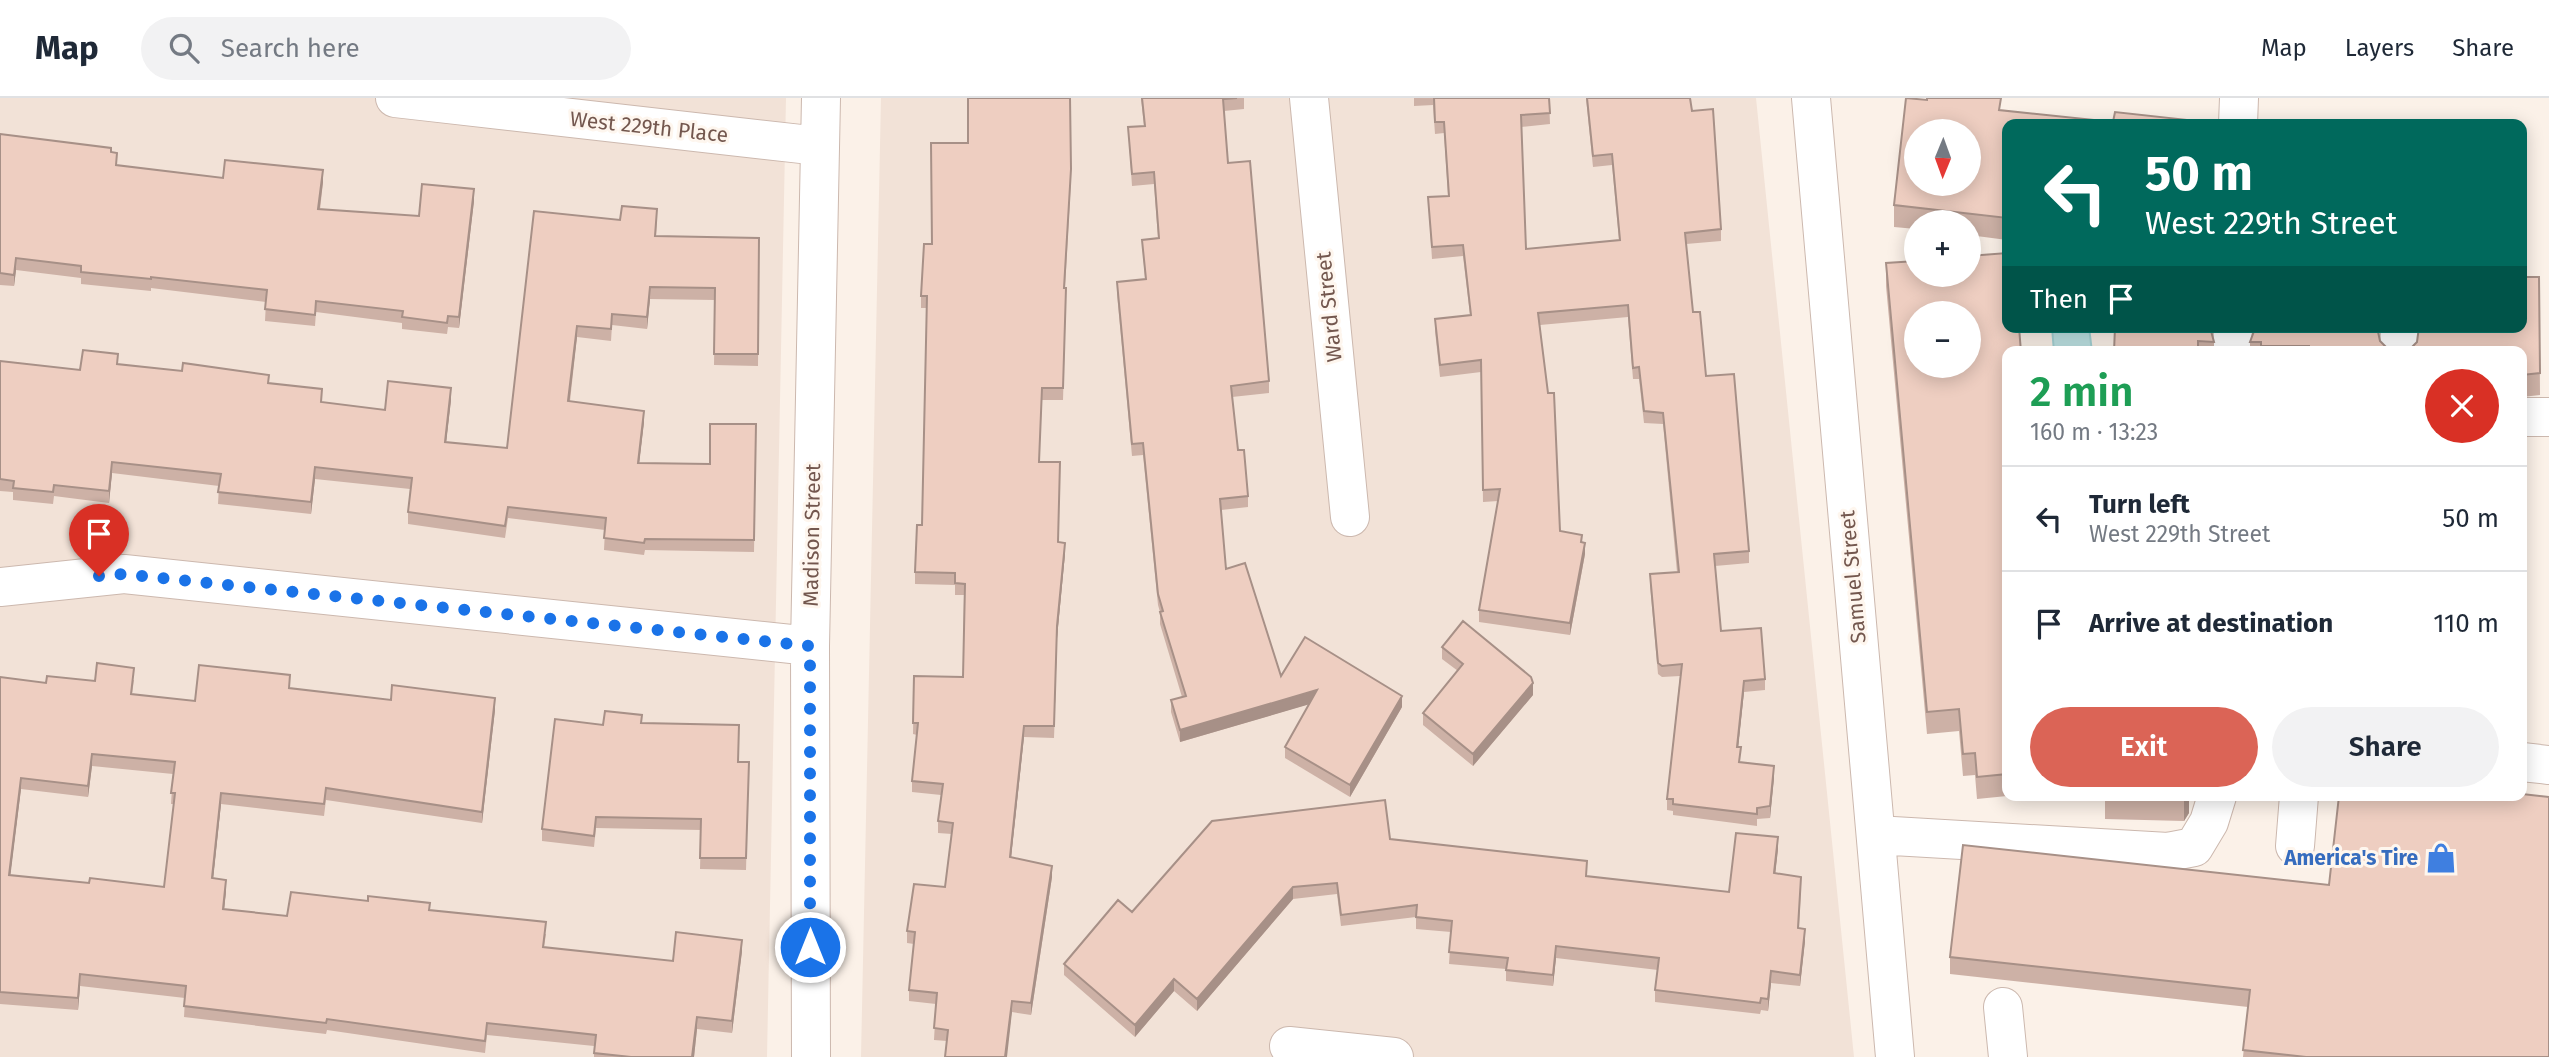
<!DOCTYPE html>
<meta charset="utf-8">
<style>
body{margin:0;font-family:"Fira Sans",sans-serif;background:#f2f2f3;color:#1f2937;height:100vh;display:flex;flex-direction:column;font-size:26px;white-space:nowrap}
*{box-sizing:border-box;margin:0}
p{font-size:23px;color:#747a83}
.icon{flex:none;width:38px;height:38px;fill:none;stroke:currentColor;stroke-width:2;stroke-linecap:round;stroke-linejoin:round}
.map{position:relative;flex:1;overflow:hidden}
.drawer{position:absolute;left:2002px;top:248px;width:525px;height:455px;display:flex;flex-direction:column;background:#fff;border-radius:14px;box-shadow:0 4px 18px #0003}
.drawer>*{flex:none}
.top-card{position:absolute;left:2002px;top:21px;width:525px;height:214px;border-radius:14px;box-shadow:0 4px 18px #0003;background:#00695c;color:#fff;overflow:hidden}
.needle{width:46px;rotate:181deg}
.buttons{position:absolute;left:1904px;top:21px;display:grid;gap:14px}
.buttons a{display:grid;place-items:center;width:77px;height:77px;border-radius:50%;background:#fff;box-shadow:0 4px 18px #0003;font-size:35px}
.pin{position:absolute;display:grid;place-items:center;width:60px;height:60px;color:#fff;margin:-72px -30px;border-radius:50% 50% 50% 0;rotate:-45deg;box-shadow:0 0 7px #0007}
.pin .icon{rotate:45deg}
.me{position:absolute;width:77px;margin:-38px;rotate:0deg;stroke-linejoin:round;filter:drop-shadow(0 0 5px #0008)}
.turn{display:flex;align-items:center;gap:24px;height:147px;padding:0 28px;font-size:32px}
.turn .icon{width:91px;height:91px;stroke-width:2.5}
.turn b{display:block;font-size:49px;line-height:60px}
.then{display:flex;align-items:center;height:66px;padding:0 28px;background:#0003;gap:14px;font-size:26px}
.round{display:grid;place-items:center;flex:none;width:74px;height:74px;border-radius:37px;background:#f2f2f3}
.summary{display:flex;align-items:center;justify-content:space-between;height:119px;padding:0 28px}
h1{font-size:42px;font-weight:600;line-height:52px;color:#1e9e55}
.cta{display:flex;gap:14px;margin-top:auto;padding:14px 28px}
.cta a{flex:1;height:80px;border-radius:42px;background:#db6456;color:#fff;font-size:28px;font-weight:600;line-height:80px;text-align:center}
.cta a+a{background:#f2f2f3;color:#1f2937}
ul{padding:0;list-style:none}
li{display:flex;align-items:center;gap:21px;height:105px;padding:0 28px;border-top:2px solid #e0e1e3}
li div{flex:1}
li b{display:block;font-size:26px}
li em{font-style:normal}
header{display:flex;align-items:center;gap:42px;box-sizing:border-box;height:98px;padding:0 35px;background:#fff;border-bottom:2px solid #e0e1e3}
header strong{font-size:33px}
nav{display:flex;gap:38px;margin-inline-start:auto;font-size:24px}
.search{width:490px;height:63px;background:#f2f2f3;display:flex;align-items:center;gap:18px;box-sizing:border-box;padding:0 24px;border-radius:38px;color:#747a83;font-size:26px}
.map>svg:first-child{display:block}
.residential{fill:#f2e2d7}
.water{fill:#bde2e3;stroke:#a4d2d4;stroke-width:2}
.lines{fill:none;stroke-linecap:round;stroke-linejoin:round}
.minor-casing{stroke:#ccb8ae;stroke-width:40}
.minor{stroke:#fff;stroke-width:38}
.wall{fill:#cdb1a6;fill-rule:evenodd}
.shaded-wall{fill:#a79087}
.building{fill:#eecec1;stroke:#a79087;stroke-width:2;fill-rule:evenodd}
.route{stroke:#1a73e8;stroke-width:12;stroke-dasharray:0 21.6}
.labels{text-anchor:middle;stroke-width:6;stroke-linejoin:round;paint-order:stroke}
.street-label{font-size:21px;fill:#73574e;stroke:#fef6ee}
.shop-label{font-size:21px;font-weight:bold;fill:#366cbe;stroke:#fef6ee;text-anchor:end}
</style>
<header>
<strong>Map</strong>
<div class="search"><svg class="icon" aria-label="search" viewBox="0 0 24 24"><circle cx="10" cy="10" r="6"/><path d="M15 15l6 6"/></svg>Search here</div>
<nav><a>Map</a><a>Layers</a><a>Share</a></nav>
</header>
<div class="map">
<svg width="2549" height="959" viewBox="0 0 2549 959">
<rect width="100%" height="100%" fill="#fbf1e8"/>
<path class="residential" d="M 0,0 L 786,0 L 767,959 L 0,959 Z
M 881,0 L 1756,0 L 1854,959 L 861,959 Z"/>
<path class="water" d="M 2052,229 L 2089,229 L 2092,254 L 2054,254 Z"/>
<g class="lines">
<g class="minor-casing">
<path id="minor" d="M 395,0 L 819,48
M 1309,0 L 1350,419
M 1811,0 L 1895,959
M 2238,26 L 2239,0
M 2232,254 L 2233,229
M 2399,254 L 2400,229
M 2522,319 L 2549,319
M 0,489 L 124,476 L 810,548
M 2522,664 L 2549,667
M 1876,737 L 2168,754 L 2194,749 L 2209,724 L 2217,698
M 2295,748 L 2299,698
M 2003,909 L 2008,959
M 1289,948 L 1394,959
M 811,959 L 810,548 L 821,0"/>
</g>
<use href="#minor" class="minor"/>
</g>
<path class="wall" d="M 1141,0 L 1244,0 L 1244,11 L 1224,13 L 1228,65 L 1269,283 L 1269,295 L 1232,299 L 1238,352 L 1248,398 L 1248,409 L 1221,412 L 1226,471 L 1281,578 L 1402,609 L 1350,699 L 1285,660 L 1285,649 L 1309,606 L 1180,644 L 1171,614 L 1171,602 L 1182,599 L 1160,526 L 1160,514 L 1158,507 L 1143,357 L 1132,358 L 1117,196 L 1117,184 L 1145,181 L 1142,142 L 1158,140 L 1154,86 L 1132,88 L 1128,29 L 1144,28 Z
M 1414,0 L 1549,0 L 1550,26 L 1521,29 L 1526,151 L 1619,142 L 1612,67 L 1593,69 L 1586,0 L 1690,0 L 1692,13 L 1721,131 L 1721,143 L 1686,146 L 1693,214 L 1706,278 L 1749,453 L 1749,465 L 1715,468 L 1721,533 L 1765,581 L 1765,592 L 1744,594 L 1738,649 L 1740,664 L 1774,680 L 1770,720 L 1757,721 L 1757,728 L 1673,717 L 1673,713 L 1667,712 L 1667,701 L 1680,578 L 1662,579 L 1658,576 L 1650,487 L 1650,476 L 1677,474 L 1663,326 L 1644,325 L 1639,281 L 1633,281 L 1628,219 L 1540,227 L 1560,433 L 1582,444 L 1585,456 L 1570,537 L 1479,524 L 1479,512 L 1498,403 L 1483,404 L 1481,274 L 1440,279 L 1435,233 L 1435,221 L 1470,217 L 1463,158 L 1432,161 L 1428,99 L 1448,98 L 1444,35 L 1435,36 L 1433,7 L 1414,8 Z
M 2001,12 L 2113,24 L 2007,26 L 2007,142 L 1969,137 L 1969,124 L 1916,124 L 1916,131 L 1894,129 L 1894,107 Z
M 0,36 L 111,54 L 117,67 L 223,80 L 323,84 L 320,112 L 419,118 L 474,103 L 459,230 L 448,229 L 447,236 L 402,231 L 402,225 L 316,214 L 315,228 L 265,223 L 266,204 L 151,190 L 151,193 L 81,186 L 81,180 L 16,172 L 14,188 L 0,187 Z
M 1071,82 L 1065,190 L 1066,202 L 1063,302 L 1042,302 L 1039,364 L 1058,444 L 1065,456 L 1057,540 L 1054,640 L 1024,639 L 1011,759 L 1052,779 L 1031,917 L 1012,914 L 947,943 L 934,942 L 936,906 L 909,903 L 909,892 L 914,846 L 907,845 L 907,833 L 945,789 L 952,736 L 938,735 L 938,723 L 941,697 L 912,694 L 912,683 L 917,637 L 913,636 L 914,578 L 963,579 L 964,497 L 955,497 L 955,487 L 915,486 L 915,474 L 922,427 L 927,210 L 921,210 L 921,198 L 932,146 Z
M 620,122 L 657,123 L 656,138 L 759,140 L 758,268 L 714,267 L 715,202 L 650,201 L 647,231 L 612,227 L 611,243 L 577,239 L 570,303 L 644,324 L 639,365 L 710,366 L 756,326 L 754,454 L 645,452 L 644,457 L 604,452 L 605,432 L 508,420 L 505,440 L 408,426 L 408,414 L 410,391 L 315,381 L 311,416 L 218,406 L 219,388 L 112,375 L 109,405 L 54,398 L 53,406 L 13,402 L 13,394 L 0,393 L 0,263 L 80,272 L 118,266 L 269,285 L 322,305 L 385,312 L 451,302 L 446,344 L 507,350 Z
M 1886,165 L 2007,254 L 2007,698 L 1977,701 L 1975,677 L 1963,678 L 1959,633 L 1927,636 L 1886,188 Z
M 2539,179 L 2540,297 L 2522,299 L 2522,254 L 2250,254 L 2250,244 L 2253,236 L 2253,229 L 2380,229 L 2379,239 L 2380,243 L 2388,251 L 2399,254 L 2410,251 Z
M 2213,229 L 2212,238 L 2214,244 L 2214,254 L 2114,254 Z
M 1442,549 L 1533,597 L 1473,668 L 1423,627 L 1423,615 L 1458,573 L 1442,561 Z
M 0,579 L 46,585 L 134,582 L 132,596 L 195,603 L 290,590 L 391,602 L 495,612 L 482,725 L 326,702 L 324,718 L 221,706 L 213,780 L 226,793 L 224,811 L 287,818 L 430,812 L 546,836 L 544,849 L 673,863 L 742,853 L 732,935 L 697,931 L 694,959 L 594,959 L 594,948 L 487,937 L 485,955 L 327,932 L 326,936 L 184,919 L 185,900 L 80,888 L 78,912 L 0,906 ZM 92,668 L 173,676 L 171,706 L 174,706 L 164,789 L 89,785 L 10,777 L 21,691 L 88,699 Z
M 642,625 L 738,664 L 749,664 L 746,772 L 700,771 L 701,732 L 596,730 L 594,749 L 542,743 L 542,731 L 603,627 Z
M 2105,698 L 2189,698 L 2189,715 L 2184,723 L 2105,721 Z
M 1390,741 L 1587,778 L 1729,794 L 1778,751 L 1775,776 L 1801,790 L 1799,830 L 1805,843 L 1800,888 L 1771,885 L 1768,913 L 1761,912 L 1760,916 L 1655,904 L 1655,892 L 1658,872 L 1556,860 L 1553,888 L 1506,883 L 1506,871 L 1449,866 L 1451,834 L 1416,831 L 1416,819 L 1341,828 L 1337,796 L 1293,801 L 1197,913 L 1174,893 L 1135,939 L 1064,877 L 1064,866 L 1132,814 Z
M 2329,787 L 2549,959 L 2243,959 L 2248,909 L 1950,876 L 1950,859 Z"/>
<path class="shaded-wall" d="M 323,72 L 323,84 L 318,123 L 318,111 Z
M 474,91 L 474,103 L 459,230 L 459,219 Z
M 16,160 L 16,172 L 14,188 L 14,177 Z
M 650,189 L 650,201 L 647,231 L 647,219 Z
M 577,228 L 577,239 L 568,315 L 568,303 Z
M 451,290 L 451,302 L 445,355 L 445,344 Z
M 644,313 L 644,324 L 638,376 L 638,365 Z
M 112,364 L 112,375 L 109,405 L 109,393 Z
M 315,369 L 315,381 L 311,416 L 311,404 Z
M 1065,445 L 1065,456 L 1057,540 L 1054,640 L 1057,528 Z
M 1585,445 L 1585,456 L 1570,537 L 1570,525 Z
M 1744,583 L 1744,594 L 1737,661 L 1737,649 Z
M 1533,585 L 1533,597 L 1473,668 L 1473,656 Z
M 1317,592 L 1317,604 L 1180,644 L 1180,632 Z
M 1402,598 L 1402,609 L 1350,699 L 1350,687 Z
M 495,600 L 495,612 L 482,725 L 482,714 Z
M 1024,628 L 1024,639 L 1010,770 L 1010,759 Z
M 92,656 L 92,668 L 88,699 L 88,688 Z
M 1774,668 L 1774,680 L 1770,720 L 1770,708 Z
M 21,680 L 21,691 L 9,789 L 9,777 Z
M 221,695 L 221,706 L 212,792 L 212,780 Z
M 2186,698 L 2189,698 L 2189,715 L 2184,723 L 2184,700 Z
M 1778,739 L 1778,751 L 1774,787 L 1774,775 Z
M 1052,768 L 1052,779 L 1031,917 L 1031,905 Z
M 226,782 L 226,793 L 223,823 L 223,811 Z
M 1293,789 L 1293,801 L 1197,913 L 1197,901 Z
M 1805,831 L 1805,843 L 1800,888 L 1800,877 Z
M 742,842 L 742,853 L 732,935 L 732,923 Z
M 1556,848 L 1556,860 L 1553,888 L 1553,877 Z
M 1771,873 L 1771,885 L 1768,913 L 1768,901 Z
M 80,876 L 80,888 L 78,912 L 78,900 Z
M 1174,881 L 1174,893 L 1135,939 L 1135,927 Z
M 1012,903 L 1012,914 L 1007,959 L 1005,959 Z
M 697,919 L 697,931 L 694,959 L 692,959 Z"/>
<path class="building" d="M 968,0 L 1070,0 L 1071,71 L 1064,190 L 1066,190 L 1063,290 L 1042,290 L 1039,364 L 1060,364 L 1058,444 L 1065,445 L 1057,528 L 1054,628 L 1024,628 L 1010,759 L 1052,768 L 1031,905 L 1012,903 L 1005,959 L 945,959 L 948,932 L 934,930 L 937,895 L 909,892 L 915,834 L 907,833 L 914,786 L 945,789 L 953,725 L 938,723 L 943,686 L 912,683 L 918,625 L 913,625 L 914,578 L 963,579 L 965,486 L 955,485 L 955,475 L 915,474 L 917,427 L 922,427 L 927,198 L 921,198 L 924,146 L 932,146 L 931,45 L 968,45 Z
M 1142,0 L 1237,0 L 1223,1 L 1228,65 L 1250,63 L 1269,283 L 1231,288 L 1238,352 L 1244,352 L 1248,398 L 1220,401 L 1226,471 L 1245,465 L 1281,578 L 1305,539 L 1402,598 L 1350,687 L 1285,649 L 1317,592 L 1180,632 L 1171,602 L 1186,598 L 1160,514 L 1163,513 L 1158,496 L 1143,345 L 1132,346 L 1117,184 L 1146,181 L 1142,142 L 1159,140 L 1154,74 L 1132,76 L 1128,29 L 1145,28 Z
M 1434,0 L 1549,0 L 1550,15 L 1521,17 L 1526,151 L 1620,142 L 1612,56 L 1593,58 L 1587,0 L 1690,0 L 1692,13 L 1713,11 L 1721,131 L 1685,135 L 1693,214 L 1700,214 L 1706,278 L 1734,276 L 1749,453 L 1714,456 L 1721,533 L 1761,530 L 1765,581 L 1744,583 L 1737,649 L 1741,649 L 1739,664 L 1774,668 L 1770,708 L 1757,710 L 1757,716 L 1673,706 L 1673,701 L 1667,701 L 1682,566 L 1662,568 L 1658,565 L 1650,476 L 1679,474 L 1663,315 L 1644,313 L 1639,269 L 1633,270 L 1628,207 L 1538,215 L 1548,295 L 1554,295 L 1560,433 L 1582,437 L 1581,444 L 1585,445 L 1570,525 L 1479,512 L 1500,391 L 1483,392 L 1481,262 L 1440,267 L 1435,221 L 1471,217 L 1463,147 L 1432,149 L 1428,99 L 1449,98 L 1444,24 L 1435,24 Z
M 1906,0 L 1927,2 L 1927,0 L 2001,0 L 1999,12 L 2113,24 L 2115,14 L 2188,22 L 2187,26 L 2007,26 L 2007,120 L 1894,107 ZM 1916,33 L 1969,33 L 1969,86 L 1916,86 Z
M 0,36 L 111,50 L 111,54 L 117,55 L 116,67 L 223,80 L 225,62 L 323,72 L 318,111 L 419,118 L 422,86 L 474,91 L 459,219 L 448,218 L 447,225 L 402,219 L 403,213 L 316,203 L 315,217 L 265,211 L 267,192 L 151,179 L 151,181 L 81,174 L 81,168 L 16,160 L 14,177 L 0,175 Z
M 622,108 L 657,111 L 655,138 L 759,140 L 758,256 L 714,256 L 715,190 L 650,189 L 647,219 L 612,216 L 611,231 L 577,228 L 568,303 L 644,313 L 638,365 L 710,366 L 710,326 L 756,326 L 754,442 L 645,441 L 644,445 L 604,440 L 606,420 L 508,409 L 505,428 L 408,414 L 412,380 L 315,369 L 311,404 L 218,394 L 221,376 L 112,364 L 109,393 L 54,387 L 53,394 L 13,390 L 14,383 L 0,381 L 0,263 L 80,272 L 83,252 L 118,256 L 117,266 L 182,273 L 183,265 L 269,277 L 268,285 L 322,291 L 321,304 L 385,312 L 388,283 L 451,290 L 445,344 L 507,350 L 534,113 L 620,122 Z
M 2007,155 L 2007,229 L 2019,229 L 2021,254 L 2007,254 L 2007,676 L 1977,679 L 1975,655 L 1963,656 L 1959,611 L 1927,614 L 1886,165 L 1916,163 L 1916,177 L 1969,177 L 1969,158 ZM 1916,215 L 1969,215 L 1969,268 L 1916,268 Z
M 2522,179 L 2539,179 L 2540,275 L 2522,277 L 2522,254 L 2309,254 L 2309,248 L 2261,248 L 2261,244 L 2250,244 L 2254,233 L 2254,229 L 2377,229 L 2380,243 L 2388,251 L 2399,254 L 2410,251 L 2417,244 L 2419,229 L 2522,229 Z
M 2115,229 L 2210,229 L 2214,244 L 2198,243 L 2198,254 L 2114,254 Z
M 1463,523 L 1531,579 L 1533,585 L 1473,656 L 1423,615 L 1463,566 L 1442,549 Z
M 97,565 L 134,570 L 131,596 L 195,603 L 199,567 L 290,577 L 289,590 L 391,602 L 392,587 L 495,600 L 482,714 L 326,690 L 324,706 L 221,695 L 212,780 L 226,782 L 223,811 L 287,818 L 291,794 L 368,803 L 368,798 L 430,805 L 429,812 L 546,824 L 543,849 L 673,863 L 676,834 L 742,842 L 732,923 L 697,919 L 692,959 L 631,959 L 594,955 L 596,937 L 487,925 L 485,943 L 327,921 L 326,925 L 184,908 L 186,888 L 80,876 L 78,900 L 0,894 L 0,579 L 46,585 L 47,578 L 95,583 ZM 92,656 L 175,664 L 171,695 L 175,695 L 164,789 L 90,780 L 89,785 L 9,777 L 21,680 L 88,688 Z
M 605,613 L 642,617 L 641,625 L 739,627 L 738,664 L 749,664 L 746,760 L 700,760 L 701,721 L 596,719 L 594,738 L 542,731 L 555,621 L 603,627 Z
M 2522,696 L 2549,699 L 2549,959 L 2306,959 L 2243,952 L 2250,892 L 1950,859 L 1963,747 L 2329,787 L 2339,698 L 2522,698 Z
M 2105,698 L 2186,698 L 2184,700 Z
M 1385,702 L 1390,741 L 1587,763 L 1586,778 L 1729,794 L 1736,735 L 1778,739 L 1774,775 L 1801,779 L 1798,830 L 1805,831 L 1800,877 L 1771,873 L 1768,901 L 1761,900 L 1760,905 L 1655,892 L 1659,860 L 1556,848 L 1553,877 L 1506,872 L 1508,860 L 1449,854 L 1452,823 L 1416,819 L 1417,807 L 1341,817 L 1337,785 L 1293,789 L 1197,901 L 1174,881 L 1135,927 L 1064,866 L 1118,802 L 1132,814 L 1212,723 Z"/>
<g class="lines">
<path class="route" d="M 99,478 L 124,476 L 810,548 L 810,849"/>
</g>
<defs>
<g id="shop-bare" transform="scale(2.415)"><path d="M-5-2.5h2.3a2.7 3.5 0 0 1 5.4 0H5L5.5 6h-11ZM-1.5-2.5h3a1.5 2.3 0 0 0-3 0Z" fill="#3f7fe0" stroke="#fef6ee" stroke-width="2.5" paint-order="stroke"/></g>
</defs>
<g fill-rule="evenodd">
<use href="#shop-bare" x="2441" y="760"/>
</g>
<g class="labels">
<g class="street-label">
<text transform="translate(649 29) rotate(6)" y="7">West 229th Place</text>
<text transform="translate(1329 209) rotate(-96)" y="7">Ward Street</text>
<text transform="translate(812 437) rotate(-89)" y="7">Madison Street</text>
<text transform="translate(1853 479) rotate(-95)" y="7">Samuel Street</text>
</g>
<g class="shop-label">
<text x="2418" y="767">America's Tire</text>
</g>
</g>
</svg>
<div class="buttons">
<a><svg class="needle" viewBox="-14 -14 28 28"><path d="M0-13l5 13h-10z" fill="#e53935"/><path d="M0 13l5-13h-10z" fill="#747a83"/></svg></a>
<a>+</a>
<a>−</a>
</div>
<div class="pin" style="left:99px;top:478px;background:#d93025"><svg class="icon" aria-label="arrive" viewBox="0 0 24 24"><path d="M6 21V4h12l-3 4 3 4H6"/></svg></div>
<svg class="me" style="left:810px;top:849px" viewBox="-20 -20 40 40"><circle r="17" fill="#1a73e8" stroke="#fff" stroke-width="3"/><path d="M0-11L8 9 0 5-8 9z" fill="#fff"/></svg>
<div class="top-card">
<div class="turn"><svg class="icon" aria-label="left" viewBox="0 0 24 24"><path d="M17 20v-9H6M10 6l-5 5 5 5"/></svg><div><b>50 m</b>West 229th Street</div></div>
<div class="then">Then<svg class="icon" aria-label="arrive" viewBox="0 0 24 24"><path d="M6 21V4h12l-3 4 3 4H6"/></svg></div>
</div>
<section class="drawer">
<div class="summary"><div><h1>2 min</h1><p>160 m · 13:23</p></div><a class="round" style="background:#d93025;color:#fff"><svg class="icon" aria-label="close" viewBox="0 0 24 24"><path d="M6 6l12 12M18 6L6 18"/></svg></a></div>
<ul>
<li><svg class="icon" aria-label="left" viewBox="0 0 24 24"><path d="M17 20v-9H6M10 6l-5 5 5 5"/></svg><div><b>Turn left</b><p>West 229th Street</p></div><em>50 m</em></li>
<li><svg class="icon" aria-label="arrive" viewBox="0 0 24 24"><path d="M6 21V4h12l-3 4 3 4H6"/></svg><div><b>Arrive at destination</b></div><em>110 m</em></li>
</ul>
<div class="cta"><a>Exit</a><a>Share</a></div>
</section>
</div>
